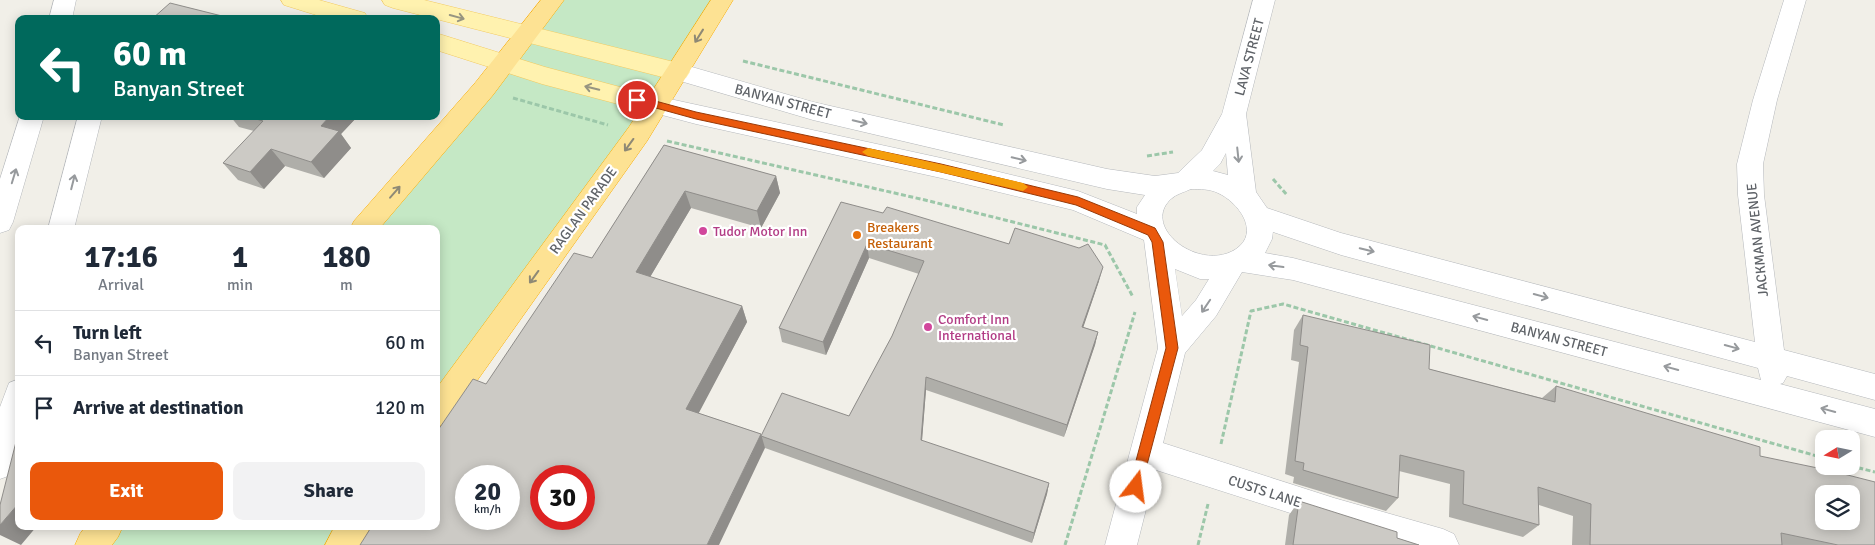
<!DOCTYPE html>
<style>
body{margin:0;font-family:Signika,sans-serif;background:#f2f2f3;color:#1f2937;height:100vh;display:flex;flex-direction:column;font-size:19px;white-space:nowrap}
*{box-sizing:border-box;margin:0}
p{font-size:16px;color:#747a83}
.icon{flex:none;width:28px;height:28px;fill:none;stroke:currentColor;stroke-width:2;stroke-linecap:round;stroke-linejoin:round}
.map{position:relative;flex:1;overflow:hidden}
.panel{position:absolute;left:15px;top:225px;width:425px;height:305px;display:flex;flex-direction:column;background:#fff;border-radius:10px;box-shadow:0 2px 12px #0003}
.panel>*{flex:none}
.top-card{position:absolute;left:15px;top:15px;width:425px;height:105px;border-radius:10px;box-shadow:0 2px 12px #0003;background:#00695c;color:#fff;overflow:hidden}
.needle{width:32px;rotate:260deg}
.fabs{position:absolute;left:1815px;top:430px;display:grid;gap:10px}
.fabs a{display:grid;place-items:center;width:45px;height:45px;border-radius:10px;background:#fff;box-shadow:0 2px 12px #0003;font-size:25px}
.speed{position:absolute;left:455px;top:465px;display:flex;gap:10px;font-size:25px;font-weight:700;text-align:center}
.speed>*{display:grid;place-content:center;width:65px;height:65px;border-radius:50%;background:#fff;box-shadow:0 2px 12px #0003;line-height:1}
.speed small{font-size:12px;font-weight:400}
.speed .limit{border:8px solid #d22;background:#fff;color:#111}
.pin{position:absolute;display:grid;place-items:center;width:42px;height:42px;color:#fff;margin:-21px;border:2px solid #fff;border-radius:50%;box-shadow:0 1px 5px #0007}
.me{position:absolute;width:55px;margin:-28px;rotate:15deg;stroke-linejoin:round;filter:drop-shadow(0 0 4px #0008)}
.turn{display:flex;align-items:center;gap:18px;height:105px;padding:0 15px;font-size:22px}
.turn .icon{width:65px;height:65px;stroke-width:2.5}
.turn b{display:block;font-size:35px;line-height:42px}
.eta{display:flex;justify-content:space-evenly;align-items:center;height:85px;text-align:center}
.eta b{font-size:30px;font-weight:700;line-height:35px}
.cta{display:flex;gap:10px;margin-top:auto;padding:10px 15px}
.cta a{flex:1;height:58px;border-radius:10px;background:#ea580c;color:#fff;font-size:20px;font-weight:700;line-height:58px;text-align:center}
.cta a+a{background:#f2f2f3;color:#1f2937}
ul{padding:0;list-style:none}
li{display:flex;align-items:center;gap:15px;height:65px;padding:0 15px;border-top:1px solid #e0e1e3}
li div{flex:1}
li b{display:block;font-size:19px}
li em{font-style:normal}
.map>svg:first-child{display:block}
.green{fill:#c5e8c5}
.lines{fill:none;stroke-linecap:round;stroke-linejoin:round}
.minor-casing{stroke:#b5b8bc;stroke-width:1}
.major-casing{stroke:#f2c960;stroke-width:1}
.highway-casing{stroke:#f9ab00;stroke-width:1}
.path{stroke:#9cc7a9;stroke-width:3;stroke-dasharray:5 2.5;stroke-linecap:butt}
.minor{fill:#fff;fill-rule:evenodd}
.major{fill:#fff2af;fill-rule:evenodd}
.highway{fill:#fde293;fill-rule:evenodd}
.wall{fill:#afaea9}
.shaded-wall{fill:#8f8d8a}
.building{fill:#cccac5;stroke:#8f8d8a;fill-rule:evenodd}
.oneway{stroke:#979581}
.oneway2{stroke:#8e8975}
.oneway3{stroke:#979a9d}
.route{fill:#ea580c;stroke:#983908}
.slow{fill:#f59e0b}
.hotel-dot{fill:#d1479c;stroke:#fff;stroke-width:2}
.food-dot{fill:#e8710a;stroke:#fff;stroke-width:2}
.labels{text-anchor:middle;stroke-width:4.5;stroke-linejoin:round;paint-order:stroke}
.street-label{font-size:14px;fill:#5f6368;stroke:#fff}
.food-label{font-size:14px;fill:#c56008;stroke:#fff;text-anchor:start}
.hotel-label{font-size:14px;fill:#b23c85;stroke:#fff;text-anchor:start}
</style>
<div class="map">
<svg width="1875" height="545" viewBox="0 0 1875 545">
<rect width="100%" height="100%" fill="#f1efe8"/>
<path class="green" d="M 553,0 L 725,0 L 436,413 L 436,229 L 364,229 Z
M 107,526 L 355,526 L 341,545 L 91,545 Z"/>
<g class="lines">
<g class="minor-casing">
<path id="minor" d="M 54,0 L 76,0 L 72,19 L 49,19 Z
M 1253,0 L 1275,0 L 1246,114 L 1256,192 L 1267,208 L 1341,233 L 1755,342 L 1738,195 L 1737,164 L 1753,100 L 1784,0 L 1806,0 L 1777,100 L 1763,164 L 1764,195 L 1784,350 L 1875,374 L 1875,400 L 1787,376 L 1783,383 L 1780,384 L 1875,409 L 1875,437 L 1293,280 L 1242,272 L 1216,316 L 1185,353 L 1163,443 L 1334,498 L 1443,529 L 1454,534 L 1459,545 L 1390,545 L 1156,470 L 1137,545 L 1105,545 L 1158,348 L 1144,240 L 1073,210 L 941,178 L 696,124 L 647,111 L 644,105 L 647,99 L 656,96 L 941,158 L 1078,191 L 1137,214 L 1137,207 L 1145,195 L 1107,189 L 813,120 L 670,78 L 666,72 L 670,66 L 678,63 L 813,102 L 1107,169 L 1155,176 L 1178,173 L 1202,150 L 1222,114 ZM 1226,153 L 1228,175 L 1213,171 L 1220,164 ZM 1191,189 C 1200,189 1210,189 1218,193 C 1238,202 1261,232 1236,249 C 1200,273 1140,227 1171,199 C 1176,194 1185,192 1191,189 ZM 1273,232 L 1341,255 L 1758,368 L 1761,380 L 1293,258 L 1265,253 L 1272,239 ZM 1175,269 L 1200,279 L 1209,279 L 1196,300 L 1182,316 Z
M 20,116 L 44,116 L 13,222 L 9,230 L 0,233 L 0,179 Z
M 78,116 L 102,116 L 74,229 L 48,229 Z
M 19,379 L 19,452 L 11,475 L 0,479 L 0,407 L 9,383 Z"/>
</g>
<g class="major-casing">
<path id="major" d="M 281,0 L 319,0 L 365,13 L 368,19 L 329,19 L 284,5 Z
M 382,0 L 424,0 L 678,63 L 686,66 L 690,72 L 686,78 L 678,81 L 393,8 L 385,5 Z
M 436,33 L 545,67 L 665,99 L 668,105 L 665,111 L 656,114 L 542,84 L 436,50 Z"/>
</g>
<g class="highway-casing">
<path id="highway" d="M 541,0 L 564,0 L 493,95 L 379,229 L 350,229 L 354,221 L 475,83 Z
M 711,0 L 733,0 L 647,141 L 447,423 L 436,427 L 436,389 L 629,127 Z
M 86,526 L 123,526 L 118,537 L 112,545 L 75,545 L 80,534 Z
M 335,526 L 371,526 L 361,545 L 325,545 Z"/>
</g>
<path class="path" d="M 743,61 L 1004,125
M 513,98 L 608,125
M 667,141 L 925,200 L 1105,245 L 1133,297
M 1147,156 L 1173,152
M 1273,179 L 1287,195
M 1221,444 L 1251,311 L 1283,304 L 1824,458
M 1851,466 L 1875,472
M 1065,545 L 1135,312
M 1198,545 L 1208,504"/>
<use href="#minor" class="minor"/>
<use href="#major" class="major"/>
<use href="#highway" class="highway"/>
</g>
<path class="wall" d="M 230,116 L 358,116 L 341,134 L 351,148 L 324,178 L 285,166 L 264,189 L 238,180 L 223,163 L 254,131 L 239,127 Z
M 664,145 L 776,176 L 780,193 L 761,228 L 691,208 L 650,277 L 742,306 L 747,322 L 698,413 L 761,434 L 761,436 L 849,416 L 892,336 L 919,274 L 869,258 L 826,355 L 782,342 L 779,328 L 841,202 L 1099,281 L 1083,327 L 1098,332 L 1095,345 L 1064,437 L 926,390 L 922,441 L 1049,483 L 1047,494 L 1032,543 L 765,448 L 486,384 L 592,258 Z
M 1303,315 L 1429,369 L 1542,398 L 1556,386 L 1760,456 L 1875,545 L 1572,545 L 1573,516 L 1539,505 L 1539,525 L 1523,537 L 1449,517 L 1450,484 L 1399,471 L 1398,498 L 1386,511 L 1293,483 L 1294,477 L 1285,474 L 1299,362 L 1291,360 L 1294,330 Z
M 1299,501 L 1397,538 L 1419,545 L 1285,545 L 1289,515 Z"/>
<path class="shaded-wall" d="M 330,116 L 358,116 L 341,134 L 351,148 L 324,178 L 311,162 L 321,126 Z
M 271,149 L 285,166 L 264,189 L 250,172 Z
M 776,176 L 780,193 L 761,228 L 757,211 Z
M 685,191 L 691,208 L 643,289 L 636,272 Z
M 867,244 L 869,258 L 826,355 L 823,342 Z
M 1103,267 L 1099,281 L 1079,340 L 1082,327 Z
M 742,306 L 747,322 L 693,424 L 686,409 Z
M 1098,332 L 1095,345 L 1064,437 L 1067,425 Z
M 926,377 L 926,390 L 921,452 L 921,440 Z
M 761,434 L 765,448 L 719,545 L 707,545 Z
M 1049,483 L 1047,494 L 1032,543 L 1034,533 Z
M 19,503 L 19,526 L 37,526 L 21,545 L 0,535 L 0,525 Z"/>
<path class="building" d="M 170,3 L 234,19 L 152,19 Z
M 246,116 L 330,116 L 321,126 L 339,131 L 311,162 L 271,149 L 250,172 L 223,163 L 263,121 Z
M 664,145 L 776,176 L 757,211 L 685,191 L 636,272 L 742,306 L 686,409 L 761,434 L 707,545 L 360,545 L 372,526 L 436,526 L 436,433 L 473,379 L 486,384 L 574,253 L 592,258 ZM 466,476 L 509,476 L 509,519 L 466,519 ZM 541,476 L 584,476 L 584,519 L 541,519 Z
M 841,202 L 883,213 L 887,207 L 1009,244 L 1015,228 L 1079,248 L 1088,244 L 1103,267 L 1082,327 L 1098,332 L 1067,425 L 926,377 L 921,440 L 1049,483 L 1034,533 L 761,436 L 782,393 L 849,416 L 892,336 L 924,261 L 867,244 L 823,342 L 779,328 Z
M 1303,315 L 1430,345 L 1429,369 L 1555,402 L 1556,386 L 1760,447 L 1760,456 L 1832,471 L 1875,482 L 1875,545 L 1838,545 L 1781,533 L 1782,545 L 1590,545 L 1591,504 L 1538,487 L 1539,525 L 1463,504 L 1464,471 L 1400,455 L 1398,498 L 1303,470 L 1304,463 L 1295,461 L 1308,347 L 1300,345 ZM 1824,494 L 1851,494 L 1851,521 L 1824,521 Z
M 19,430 L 19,503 L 0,525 L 0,505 Z
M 1299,501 L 1397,532 L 1397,538 L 1419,545 L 1293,545 Z"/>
<defs><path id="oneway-shaft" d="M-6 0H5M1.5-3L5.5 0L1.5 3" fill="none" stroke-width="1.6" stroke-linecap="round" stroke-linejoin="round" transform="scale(1.25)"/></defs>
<g class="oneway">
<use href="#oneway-shaft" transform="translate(457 17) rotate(15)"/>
<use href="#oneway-shaft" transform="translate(592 88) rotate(-166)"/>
</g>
<g class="oneway2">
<use href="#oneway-shaft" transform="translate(699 36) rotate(122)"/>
<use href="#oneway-shaft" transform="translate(629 145) rotate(126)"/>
<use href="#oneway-shaft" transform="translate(395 192) rotate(-49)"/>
<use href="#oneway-shaft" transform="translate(534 277) rotate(126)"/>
</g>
<g class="oneway3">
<use href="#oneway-shaft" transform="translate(860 122) rotate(13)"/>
<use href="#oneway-shaft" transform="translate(1238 155) rotate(84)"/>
<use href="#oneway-shaft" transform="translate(1019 159) rotate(13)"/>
<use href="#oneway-shaft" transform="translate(14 176) rotate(-73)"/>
<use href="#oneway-shaft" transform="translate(73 182) rotate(-76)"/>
<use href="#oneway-shaft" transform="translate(1367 250) rotate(14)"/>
<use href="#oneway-shaft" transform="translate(1276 266) rotate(-172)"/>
<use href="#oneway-shaft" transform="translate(1541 296) rotate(15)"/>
<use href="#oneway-shaft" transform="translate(1206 306) rotate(124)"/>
<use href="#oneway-shaft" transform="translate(1480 318) rotate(-165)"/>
<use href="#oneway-shaft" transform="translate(1732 347) rotate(15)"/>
<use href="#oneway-shaft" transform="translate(1671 368) rotate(-165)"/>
<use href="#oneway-shaft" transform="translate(1828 410) rotate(-165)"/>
</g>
<path class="route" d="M 637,96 L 696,112 L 941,164 L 1078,197 L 1155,228 L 1163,242 L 1178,348 L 1140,491 L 1136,493 L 1131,491 L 1129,487 L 1166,348 L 1152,242 L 1148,235 L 1076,205 L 1060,201 L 941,172 L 696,119 L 634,102 L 632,100 Z"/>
<path class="slow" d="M 868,148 L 1023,183 L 1028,187 L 1023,191 L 868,156 L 862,152 Z"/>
<g class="hotel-dot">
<circle cx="703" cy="231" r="5"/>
<circle cx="928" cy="327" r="5"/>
</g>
<circle class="food-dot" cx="857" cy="235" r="5"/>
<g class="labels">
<g class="street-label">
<text transform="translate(1249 57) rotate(-75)" y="5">LAVA STREET</text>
<text transform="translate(783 101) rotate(15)" y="5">BANYAN STREET</text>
<text transform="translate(583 210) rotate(-54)" y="5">RAGLAN PARADE</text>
<text transform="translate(1757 240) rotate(-96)" y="5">JACKMAN AVENUE</text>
<text transform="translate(1559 339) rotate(15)" y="5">BANYAN STREET</text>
<text transform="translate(1265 491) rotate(18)" y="5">CUSTS LANE</text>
</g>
<g class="food-label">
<text x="867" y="232">Breakers<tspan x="867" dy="16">Restaurant</tspan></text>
</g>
<g class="hotel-label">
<text x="713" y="236">Tudor Motor Inn</text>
<text x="938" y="324">Comfort Inn<tspan x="938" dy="16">International</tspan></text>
</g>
</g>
</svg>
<div class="fabs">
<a><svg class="needle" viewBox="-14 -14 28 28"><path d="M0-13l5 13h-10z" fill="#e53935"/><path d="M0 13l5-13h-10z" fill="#747a83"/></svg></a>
<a><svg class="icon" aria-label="layers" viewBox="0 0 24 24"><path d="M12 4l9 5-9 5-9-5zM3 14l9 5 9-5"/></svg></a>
</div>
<div class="speed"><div>20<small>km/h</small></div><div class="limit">30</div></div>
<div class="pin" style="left:637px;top:100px;background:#d93025"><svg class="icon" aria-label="arrive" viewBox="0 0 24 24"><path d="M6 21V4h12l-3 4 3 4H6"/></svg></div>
<svg class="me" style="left:1136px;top:487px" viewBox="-20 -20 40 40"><circle r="19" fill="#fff"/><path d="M0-13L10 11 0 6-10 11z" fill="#ea580c"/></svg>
<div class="top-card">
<div class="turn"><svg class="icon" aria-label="left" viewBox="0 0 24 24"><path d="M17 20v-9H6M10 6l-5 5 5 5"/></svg><div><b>60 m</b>Banyan Street</div></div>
</div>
<section class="panel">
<div class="eta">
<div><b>17:16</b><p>Arrival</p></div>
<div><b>1</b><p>min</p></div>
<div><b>180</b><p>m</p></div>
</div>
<ul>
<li><svg class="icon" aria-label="left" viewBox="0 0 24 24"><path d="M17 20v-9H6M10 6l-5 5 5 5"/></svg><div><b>Turn left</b><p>Banyan Street</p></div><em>60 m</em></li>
<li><svg class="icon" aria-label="arrive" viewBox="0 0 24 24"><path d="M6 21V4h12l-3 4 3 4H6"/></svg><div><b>Arrive at destination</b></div><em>120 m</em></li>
</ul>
<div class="cta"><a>Exit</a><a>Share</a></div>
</section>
</div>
